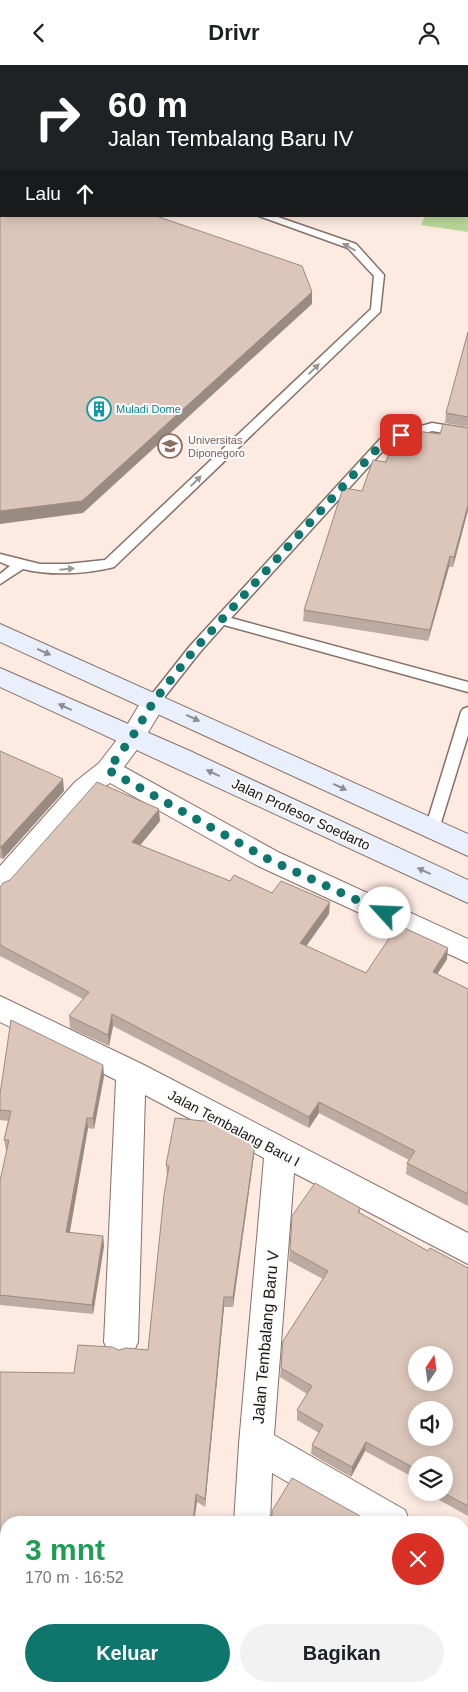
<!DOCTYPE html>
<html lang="id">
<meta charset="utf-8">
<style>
body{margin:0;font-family:Helvetica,sans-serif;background:#f2f2f2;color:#202124;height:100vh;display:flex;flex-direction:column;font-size:19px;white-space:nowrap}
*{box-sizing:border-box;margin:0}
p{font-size:16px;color:#757577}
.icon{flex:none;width:28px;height:28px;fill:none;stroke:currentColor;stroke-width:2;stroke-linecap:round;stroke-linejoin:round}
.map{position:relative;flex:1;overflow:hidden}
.sheet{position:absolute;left:0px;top:1451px;width:469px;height:176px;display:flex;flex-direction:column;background:#fff;border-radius:20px 20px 0 0;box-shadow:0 2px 12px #0003}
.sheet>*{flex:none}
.top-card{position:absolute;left:0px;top:0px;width:469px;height:152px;box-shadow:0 2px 12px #0003;background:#202124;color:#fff;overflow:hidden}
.needle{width:32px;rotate:13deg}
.controls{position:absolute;left:408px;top:1281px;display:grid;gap:10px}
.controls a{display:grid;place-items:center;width:45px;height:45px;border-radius:50%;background:#fff;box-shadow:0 2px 12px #0003;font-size:25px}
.pin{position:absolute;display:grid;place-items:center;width:42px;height:42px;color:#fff;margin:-21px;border-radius:10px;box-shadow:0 2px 8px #0006}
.me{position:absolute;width:55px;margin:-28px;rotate:295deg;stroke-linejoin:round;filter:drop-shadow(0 0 4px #0008)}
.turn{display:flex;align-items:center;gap:18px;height:105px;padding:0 25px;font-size:22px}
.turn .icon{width:65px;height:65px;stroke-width:2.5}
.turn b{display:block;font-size:35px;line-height:42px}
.then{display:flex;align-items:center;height:48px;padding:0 25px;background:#0003;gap:10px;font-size:19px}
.round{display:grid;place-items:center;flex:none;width:52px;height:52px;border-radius:26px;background:#f2f2f2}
.summary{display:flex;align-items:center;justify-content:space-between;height:85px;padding:0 25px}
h1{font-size:30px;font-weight:700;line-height:38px;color:#1e9e55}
.primary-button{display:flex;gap:10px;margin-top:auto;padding:10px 25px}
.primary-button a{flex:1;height:58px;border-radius:30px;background:#0f766e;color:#fff;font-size:20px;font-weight:700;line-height:58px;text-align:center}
.primary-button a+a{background:#f2f2f2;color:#202124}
header{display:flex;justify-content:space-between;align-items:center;height:65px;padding:0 25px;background:#fff;font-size:22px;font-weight:700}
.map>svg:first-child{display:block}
.green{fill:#b9d79b}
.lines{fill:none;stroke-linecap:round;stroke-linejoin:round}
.service-casing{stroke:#857167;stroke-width:3}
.minor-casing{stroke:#857167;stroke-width:2}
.tertiary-casing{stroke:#857167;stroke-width:30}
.secondary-casing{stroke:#857167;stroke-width:2}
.service{fill:#fff;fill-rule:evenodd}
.minor{fill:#fff;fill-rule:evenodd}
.tertiary{stroke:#fff;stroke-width:28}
.secondary{fill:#eaf0fb;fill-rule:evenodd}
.wall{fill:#bdaaa0}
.shaded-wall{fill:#9a8b82}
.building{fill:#dcc6ba;stroke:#9a8b82;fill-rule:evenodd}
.oneway{fill:#999694}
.oneway2{fill:#8e8e92}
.route{stroke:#0f766e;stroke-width:9;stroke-dasharray:0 16.2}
.labels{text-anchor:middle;stroke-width:4;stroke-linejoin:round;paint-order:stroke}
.far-culture-label{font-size:11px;fill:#0d838f;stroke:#fcfcfc;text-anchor:start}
.far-education-label{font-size:11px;fill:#785e54;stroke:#fcfcfc;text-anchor:start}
.street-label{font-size:14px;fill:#1d1612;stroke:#fcfcfc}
.near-street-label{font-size:16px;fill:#1d1612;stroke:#fcfcfc}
</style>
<header><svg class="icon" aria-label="back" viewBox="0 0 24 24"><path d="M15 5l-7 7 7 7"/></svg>Drivr<svg class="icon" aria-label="person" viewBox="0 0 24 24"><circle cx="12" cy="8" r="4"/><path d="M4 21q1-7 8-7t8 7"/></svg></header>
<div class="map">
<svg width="468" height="1627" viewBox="0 0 468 1627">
<rect width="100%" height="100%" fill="#fdeae1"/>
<path class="green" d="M 468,51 L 468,167 L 421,160 L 425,151 L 468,151 Z"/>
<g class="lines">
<g class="service-casing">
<path id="service" d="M 0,47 L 1,47 L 1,53 L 0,53 Z
M 0,75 L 1,75 L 1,81 L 0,81 Z
M 259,151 L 275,151 L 356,179 L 384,210 L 380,247 L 114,502 C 86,509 51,511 23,504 L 0,519 L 0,509 L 10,501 L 0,497 L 0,489 L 40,499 L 67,499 L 105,495 L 371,244 L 374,211 L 348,183 Z
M 432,358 L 468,364 L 468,372 L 432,366 L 390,378 L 231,553 L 468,617 L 468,627 L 224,560 L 200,587 L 159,639 L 149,639 L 147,636 L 149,633 L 190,581 L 382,372 Z
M 468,642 L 468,670 L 439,764 L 437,768 L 432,769 L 427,768 L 425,764 L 461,647 L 463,644 Z"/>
</g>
<g class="minor-casing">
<path id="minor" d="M 154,627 L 163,630 L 167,636 L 141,679 L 124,702 L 278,787 L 468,874 L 468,898 L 258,801 L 110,718 L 93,731 L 10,826 L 0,830 L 0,801 L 75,717 L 99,698 L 123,667 L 145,630 Z
M 0,931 L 142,999 L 468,1168 L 468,1199 L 294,1108 L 274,1370 L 405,1445 L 410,1458 L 357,1458 L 272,1408 L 270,1458 L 234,1458 L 239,1379 L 264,1093 L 145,1030 L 138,1277 L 133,1288 L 121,1293 L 109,1288 L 104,1277 L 116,1015 L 0,957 Z
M 462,1480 L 468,1482 L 468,1519 L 462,1517 Z
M 227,1621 L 265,1621 L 264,1627 L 226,1627 Z"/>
</g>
<g class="tertiary-casing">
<path id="tertiary" d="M 4,1 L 6,0"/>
</g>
<g class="secondary-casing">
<path id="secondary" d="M 0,559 L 468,769 L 468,791 L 0,577 Z
M 0,603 L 190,686 L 468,815 L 468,838 L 0,622 Z"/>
</g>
<use href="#service" class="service"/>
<use href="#minor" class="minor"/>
<use href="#tertiary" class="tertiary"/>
<use href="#secondary" class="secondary"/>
</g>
<path class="wall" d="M 175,0 L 203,0 L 203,1 L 186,1 Z
M 468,267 L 468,445 L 453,502 L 449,502 L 428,576 L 303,556 L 304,545 L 362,426 L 386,397 L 440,369 L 468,362 L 445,358 L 446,348 Z
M 0,686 L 64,726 L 3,794 L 0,793 Z
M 160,756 L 140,780 L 230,816 L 272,828 L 329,849 L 306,881 L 366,908 L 447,894 L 437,909 L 468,924 L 468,1141 L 406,1109 L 407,1098 L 409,1095 L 319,1048 L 309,1063 L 113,961 L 109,981 L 70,963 L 69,951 L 83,934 L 0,891 L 0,822 Z
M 103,1000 L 104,1011 L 94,1064 L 88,1063 L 69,1168 L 103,1171 L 104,1181 L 93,1249 L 0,1240 L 0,1116 L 7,1085 L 6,1085 L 4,1075 L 8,1056 L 0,1055 L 0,1029 Z
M 254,1090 L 233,1242 L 224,1242 L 205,1442 L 197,1437 L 6,1621 L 187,1621 L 186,1627 L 0,1627 L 74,1308 L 119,1285 L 148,1285 L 167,1111 L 166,1100 Z
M 360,1143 L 360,1148 L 428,1186 L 468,1203 L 468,1451 L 432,1431 L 433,1428 L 444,1428 L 444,1400 L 416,1400 L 416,1414 L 365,1386 L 351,1412 L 311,1389 L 312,1380 L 319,1368 L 297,1355 L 297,1345 L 307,1329 L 280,1312 L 283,1276 L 323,1214 L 289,1196 L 292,1151 Z
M 265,1621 L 462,1621 L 468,1627 L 383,1627 L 377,1623 L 375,1627 L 265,1627 Z"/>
<path class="shaded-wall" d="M 312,227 L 312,239 L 83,448 L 0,459 L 0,446 Z
M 468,440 L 468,445 L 466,453 L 453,502 L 454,492 Z
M 450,491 L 449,502 L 428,576 L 430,565 Z
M 63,714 L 64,726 L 3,794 L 1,782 Z
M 159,744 L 160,756 L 133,789 L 132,777 Z
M 330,837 L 329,849 L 300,890 L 300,878 Z
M 448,883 L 447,894 L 431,919 L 433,907 Z
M 112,949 L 113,961 L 109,981 L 108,970 Z
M 103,1000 L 104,1011 L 94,1064 L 93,1053 Z
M 319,1037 L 319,1048 L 309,1063 L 309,1052 Z
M 87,1053 L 88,1063 L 68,1178 L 66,1167 Z
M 255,1079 L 254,1090 L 233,1242 L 233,1232 Z
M 103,1171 L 104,1181 L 93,1249 L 92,1240 Z
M 224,1232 L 224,1242 L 205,1442 L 205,1434 Z
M 366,1377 L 365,1386 L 351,1412 L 352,1402 Z
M 196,1429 L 197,1437 L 194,1458 L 193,1458 Z
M 375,1621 L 377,1621 L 377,1623 L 375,1627 L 373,1627 Z"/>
<path class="building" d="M 270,0 L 468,0 L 468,20 L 468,1 L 269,1 Z
M 0,98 L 1,99 L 1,151 L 156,151 L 302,201 L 312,227 L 82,436 L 0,446 Z
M 468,267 L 468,352 L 446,348 Z
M 443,359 L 468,363 L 468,440 L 454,492 L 450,491 L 430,565 L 304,545 L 343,423 L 362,426 L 373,395 L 386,397 L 396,368 L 407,365 L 440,369 Z
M 0,686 L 63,714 L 1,782 L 0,781 Z
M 97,717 L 159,744 L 132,777 L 230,816 L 234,810 L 272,828 L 281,816 L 330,837 L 300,878 L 366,908 L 398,860 L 448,883 L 433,907 L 468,924 L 468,1129 L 407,1098 L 415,1086 L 319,1037 L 309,1052 L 112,949 L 108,970 L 69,951 L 89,927 L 0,880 L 0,822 L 3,818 L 10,815 Z
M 11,955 L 103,1000 L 93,1053 L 87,1053 L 66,1167 L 103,1171 L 92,1240 L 0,1230 L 0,1116 L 9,1075 L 4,1075 L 11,1046 L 0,1045 L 0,1029 Z
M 175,1053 L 213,1057 L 255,1079 L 233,1232 L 224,1232 L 205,1434 L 196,1429 L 193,1458 L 6,1458 L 6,1621 L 185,1621 L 185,1627 L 0,1627 L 0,1307 L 74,1308 L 78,1280 L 112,1282 L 119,1285 L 126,1283 L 148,1285 L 164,1130 L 169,1101 L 166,1100 Z
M 315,1118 L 360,1143 L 358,1147 L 428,1186 L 430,1183 L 468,1203 L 468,1441 L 444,1428 L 444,1400 L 416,1400 L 416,1404 L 366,1377 L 352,1402 L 312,1380 L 323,1360 L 297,1345 L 312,1321 L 281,1303 L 283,1276 L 328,1206 L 290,1185 L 292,1151 ZM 416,1290 L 444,1290 L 444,1318 L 416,1318 ZM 416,1345 L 444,1345 L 444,1372 L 416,1372 Z
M 292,1413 L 360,1451 L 356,1458 L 265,1458 L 269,1451 L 272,1451 L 272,1446 Z
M 462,1594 L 468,1597 L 468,1627 L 397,1627 L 387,1621 L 462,1621 Z
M 265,1621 L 375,1621 L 373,1627 L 276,1627 Z"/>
<defs><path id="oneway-solid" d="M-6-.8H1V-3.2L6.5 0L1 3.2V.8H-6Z" transform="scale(1.25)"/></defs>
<g class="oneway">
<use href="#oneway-solid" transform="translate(349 182) rotate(-151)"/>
<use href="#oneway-solid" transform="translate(314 304) rotate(-44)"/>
<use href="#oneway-solid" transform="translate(196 416) rotate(-44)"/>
<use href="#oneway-solid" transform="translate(67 504) rotate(-5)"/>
</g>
<g class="oneway2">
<use href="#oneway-solid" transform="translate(44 587) rotate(24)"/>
<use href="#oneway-solid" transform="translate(65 642) rotate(-155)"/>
<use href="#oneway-solid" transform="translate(193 653) rotate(25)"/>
<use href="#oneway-solid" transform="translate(213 708) rotate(-155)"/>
<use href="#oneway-solid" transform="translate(340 722) rotate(25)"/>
<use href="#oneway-solid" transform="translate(424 806) rotate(-155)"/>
</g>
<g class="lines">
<path class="route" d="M 385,848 L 268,794 L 108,705 L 132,672 L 154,636 L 195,584 L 386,374 L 401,370"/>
</g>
<defs>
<g id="building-ring" transform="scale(1.25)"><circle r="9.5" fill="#fcfcfc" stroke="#0f9aa8" stroke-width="1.5"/><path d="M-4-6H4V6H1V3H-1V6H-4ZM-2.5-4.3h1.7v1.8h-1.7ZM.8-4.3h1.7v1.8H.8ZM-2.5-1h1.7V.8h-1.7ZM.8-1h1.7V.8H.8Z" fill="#0f9aa8"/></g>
<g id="university-ring" transform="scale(1.25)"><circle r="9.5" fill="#fcfcfc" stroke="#8d6e63" stroke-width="1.5"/><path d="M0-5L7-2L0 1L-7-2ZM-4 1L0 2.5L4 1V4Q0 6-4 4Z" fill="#8d6e63"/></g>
</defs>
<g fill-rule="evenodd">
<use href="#building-ring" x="99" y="344"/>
<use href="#university-ring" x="170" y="381"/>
</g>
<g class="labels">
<g class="far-culture-label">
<text x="116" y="348">Muladi Dome</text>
</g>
<g class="far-education-label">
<text x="188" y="379">Universitas<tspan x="188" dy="13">Diponegoro</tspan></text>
</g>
<g class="street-label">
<text transform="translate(301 749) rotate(25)" y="5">Jalan Profesor Soedarto</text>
<text transform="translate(234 1063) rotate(28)" y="5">Jalan Tembalang Baru I</text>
</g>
<g class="near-street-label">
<text transform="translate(265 1272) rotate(-85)" y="6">Jalan Tembalang Baru V</text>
</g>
</g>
</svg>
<div class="controls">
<a><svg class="needle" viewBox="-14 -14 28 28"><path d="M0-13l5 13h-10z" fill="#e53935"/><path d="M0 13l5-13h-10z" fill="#757577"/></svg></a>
<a><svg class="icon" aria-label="sound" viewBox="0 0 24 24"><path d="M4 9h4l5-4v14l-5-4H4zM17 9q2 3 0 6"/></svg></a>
<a><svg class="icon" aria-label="layers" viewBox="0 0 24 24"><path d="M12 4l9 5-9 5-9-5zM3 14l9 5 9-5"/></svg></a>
</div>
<div class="pin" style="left:401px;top:370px;background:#d93025"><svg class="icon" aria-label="arrive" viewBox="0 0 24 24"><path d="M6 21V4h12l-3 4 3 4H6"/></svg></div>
<svg class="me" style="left:385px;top:848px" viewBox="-20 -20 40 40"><circle r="19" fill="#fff"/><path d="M0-13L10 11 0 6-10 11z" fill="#0f766e"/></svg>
<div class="top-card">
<div class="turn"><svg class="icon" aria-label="right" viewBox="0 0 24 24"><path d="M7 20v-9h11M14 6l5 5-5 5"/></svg><div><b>60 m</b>Jalan Tembalang Baru IV</div></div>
<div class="then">Lalu<svg class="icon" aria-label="ahead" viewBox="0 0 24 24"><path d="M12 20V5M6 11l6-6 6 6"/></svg></div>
</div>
<section class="sheet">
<div class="summary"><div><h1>3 mnt</h1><p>170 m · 16:52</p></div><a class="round" style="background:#d93025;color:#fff"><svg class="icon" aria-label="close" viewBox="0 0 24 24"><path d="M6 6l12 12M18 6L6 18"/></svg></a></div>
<div class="primary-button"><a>Keluar</a><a>Bagikan</a></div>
</section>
</div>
